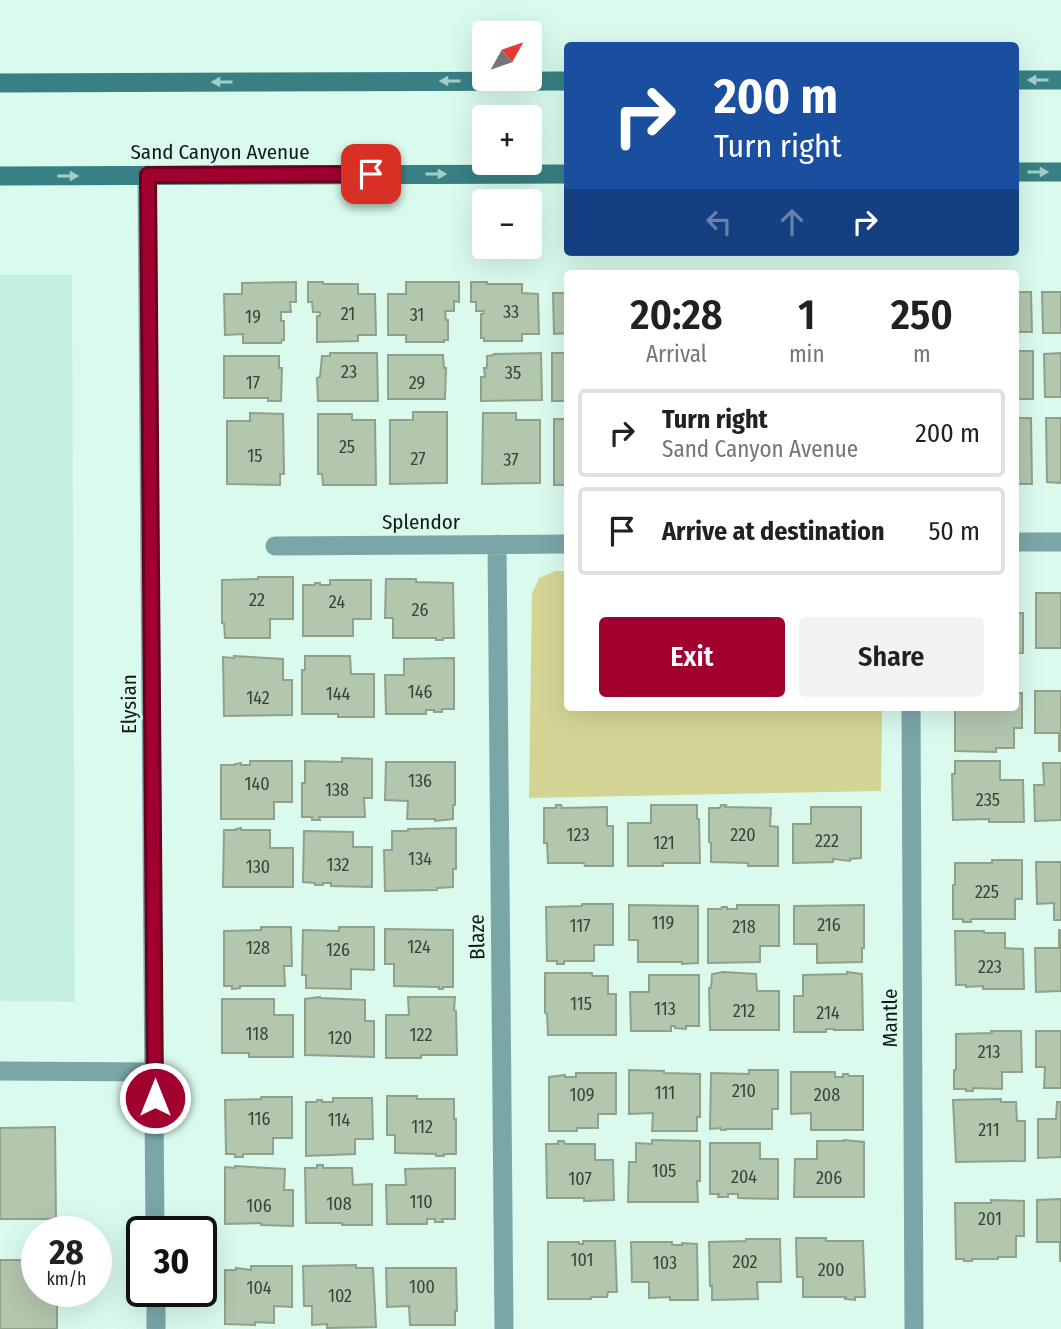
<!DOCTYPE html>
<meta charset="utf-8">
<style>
body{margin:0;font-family:"Fira Sans Condensed",sans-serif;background:#f2f2f2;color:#202124;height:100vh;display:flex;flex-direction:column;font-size:26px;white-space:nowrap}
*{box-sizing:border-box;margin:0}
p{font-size:23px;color:#757577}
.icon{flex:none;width:38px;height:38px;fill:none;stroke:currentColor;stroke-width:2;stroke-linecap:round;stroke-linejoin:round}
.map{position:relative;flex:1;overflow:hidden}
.details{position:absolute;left:564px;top:270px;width:455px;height:441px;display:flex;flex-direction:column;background:#fff;border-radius:7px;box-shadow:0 7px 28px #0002}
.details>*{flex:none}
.hud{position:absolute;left:564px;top:42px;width:455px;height:214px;border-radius:7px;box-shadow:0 7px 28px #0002;background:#1a4fa0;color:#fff;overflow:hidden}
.needle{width:46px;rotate:50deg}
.fabs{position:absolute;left:472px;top:21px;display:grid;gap:14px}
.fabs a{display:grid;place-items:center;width:70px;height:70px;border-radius:7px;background:#fff;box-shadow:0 7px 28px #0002;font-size:35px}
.speed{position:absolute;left:21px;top:1216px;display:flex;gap:14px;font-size:35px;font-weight:700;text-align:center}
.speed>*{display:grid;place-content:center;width:91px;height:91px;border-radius:50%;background:#fff;box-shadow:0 7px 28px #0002;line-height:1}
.speed small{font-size:18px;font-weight:400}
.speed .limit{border:4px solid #111;border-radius:10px;background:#fff;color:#111}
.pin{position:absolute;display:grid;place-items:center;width:60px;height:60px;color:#fff;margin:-30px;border-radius:14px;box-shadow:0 4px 10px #0006}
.me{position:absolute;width:77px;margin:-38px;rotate:0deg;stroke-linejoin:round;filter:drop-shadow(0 0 5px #0008)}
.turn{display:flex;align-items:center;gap:24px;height:147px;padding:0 35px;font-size:32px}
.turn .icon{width:91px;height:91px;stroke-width:2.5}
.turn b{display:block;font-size:49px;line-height:60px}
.lanes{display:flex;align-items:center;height:66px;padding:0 35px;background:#0003;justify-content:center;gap:35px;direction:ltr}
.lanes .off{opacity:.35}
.eta{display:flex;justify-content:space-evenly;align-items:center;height:119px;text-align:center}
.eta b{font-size:42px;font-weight:600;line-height:49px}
.primary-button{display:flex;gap:14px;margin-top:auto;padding:14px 35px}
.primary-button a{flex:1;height:80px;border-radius:7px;background:#a1012e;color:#fff;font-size:28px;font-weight:600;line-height:80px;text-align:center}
.primary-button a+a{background:#f2f2f2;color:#202124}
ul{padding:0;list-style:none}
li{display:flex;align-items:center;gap:21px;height:88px;margin:0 14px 10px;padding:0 21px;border:4px solid #e0e0e0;border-radius:7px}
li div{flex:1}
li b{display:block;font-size:26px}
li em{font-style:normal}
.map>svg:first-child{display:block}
.built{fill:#c5f0df}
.green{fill:#d4d594}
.building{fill:#b3c6ae;stroke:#8fa189;stroke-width:2}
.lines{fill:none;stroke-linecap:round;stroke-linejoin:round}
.minor{stroke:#7aa6a8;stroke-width:19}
.secondary{stroke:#388084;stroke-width:19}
.oneway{fill:#a1cfc8}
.route-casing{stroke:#69011e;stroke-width:18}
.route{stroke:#a1012e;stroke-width:12}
.labels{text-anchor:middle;stroke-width:5;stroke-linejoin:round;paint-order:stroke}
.number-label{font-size:18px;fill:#37453b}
.street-label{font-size:21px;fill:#0e1a15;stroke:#d9faed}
</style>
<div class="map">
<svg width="1061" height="1329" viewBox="0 0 1061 1329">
<rect width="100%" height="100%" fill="#d9faed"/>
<path class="built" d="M 0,275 L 72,275 L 75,1002 L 0,1001 Z"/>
<path class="green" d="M 556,571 L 567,571 L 567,707 L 882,707 L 881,791 L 529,798 L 532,594 L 539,578 Z"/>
<path class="building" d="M 296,282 L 296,302 L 290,302 L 291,312 L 281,312 L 281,321 L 284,321 L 284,340 L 282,340 L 281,343 L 243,343 L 243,334 L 225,335 L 224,294 L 242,294 L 242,283 Z
M 308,282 L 323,282 L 323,284 L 358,284 L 358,294 L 375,294 L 376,335 L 358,335 L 358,341 L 317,342 L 317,316 L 320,316 L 320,312 L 313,312 L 312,302 L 308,302 Z
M 406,282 L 459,282 L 459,302 L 454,301 L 454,311 L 445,311 L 446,320 L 448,320 L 448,340 L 444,340 L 444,342 L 406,342 L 406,335 L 388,335 L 388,294 L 406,294 Z
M 471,282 L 487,282 L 487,284 L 522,284 L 522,293 L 538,294 L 539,334 L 522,334 L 522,341 L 484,341 L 484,338 L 481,338 L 481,314 L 483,314 L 484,311 L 476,311 L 476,302 L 471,302 Z
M 1015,292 L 1031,292 L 1032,332 L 1015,332 Z
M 1042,292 L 1061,292 L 1061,333 L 1043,333 Z
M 553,293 L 567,293 L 567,333 L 554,334 Z
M 1015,351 L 1033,351 L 1033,399 L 1015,399 Z
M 330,353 L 377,353 L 378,401 L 318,401 L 317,378 L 320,377 L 322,356 L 330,356 Z
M 541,353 L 542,400 L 481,401 L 481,377 L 485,377 L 484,368 L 487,368 L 487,356 L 494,355 L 494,354 Z
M 552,353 L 567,353 L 567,401 L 552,401 Z
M 1061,353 L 1061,397 L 1045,397 L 1044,354 Z
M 388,355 L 443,355 L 444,368 L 446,368 L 445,399 L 388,399 Z
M 224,356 L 279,356 L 279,368 L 282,368 L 281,401 L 268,401 L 268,398 L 224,398 Z
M 413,412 L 447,412 L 447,483 L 390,484 L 390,420 L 413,420 Z
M 250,413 L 283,414 L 284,474 L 280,474 L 280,485 L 227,484 L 227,421 L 250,421 Z
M 483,413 L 516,413 L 516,420 L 540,420 L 540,483 L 482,484 Z
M 318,414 L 352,414 L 352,420 L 375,420 L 376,485 L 323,485 L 322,474 L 318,474 Z
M 1015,418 L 1031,418 L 1032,484 L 1015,484 Z
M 1046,418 L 1061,418 L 1061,483 L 1047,482 Z
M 554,419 L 567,419 L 567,485 L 554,485 Z
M 258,577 L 293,577 L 293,619 L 270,619 L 270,638 L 225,638 L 224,623 L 222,623 L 222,580 L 258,579 Z
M 386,579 L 416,579 L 416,582 L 453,583 L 454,638 L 443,638 L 443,640 L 436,640 L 436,638 L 393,638 L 393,618 L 385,618 Z
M 330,580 L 371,580 L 371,619 L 353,619 L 353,636 L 303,636 L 303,585 L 315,585 L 315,583 L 320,583 L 320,585 L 330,585 Z
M 1036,593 L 1061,593 L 1061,648 L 1036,648 Z
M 1015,613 L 1023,613 L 1023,653 L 1015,653 Z
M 234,656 L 283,659 L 283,680 L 292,680 L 292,715 L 224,716 L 223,657 L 234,658 Z
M 305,656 L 350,656 L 351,674 L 374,674 L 374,717 L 338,717 L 338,714 L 302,714 L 302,670 L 305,670 Z
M 454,658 L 454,709 L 442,709 L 442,712 L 434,712 L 434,710 L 426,710 L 426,714 L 386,714 L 385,675 L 404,675 L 404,659 Z
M 1035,691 L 1061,691 L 1061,751 L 1059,751 L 1059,733 L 1035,733 Z
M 1015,693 L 1022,693 L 1022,728 L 1014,728 L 1014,748 L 996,748 L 996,752 L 955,751 L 955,707 L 1015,707 Z
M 342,758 L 372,759 L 372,798 L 364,798 L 365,817 L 319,817 L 320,820 L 312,820 L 312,817 L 302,817 L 302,783 L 305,783 L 305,761 L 342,762 Z
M 250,761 L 292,761 L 292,802 L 274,802 L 274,819 L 221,819 L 221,765 L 235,765 L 235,764 L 241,763 L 241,765 L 250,765 Z
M 955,761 L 1000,761 L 1000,780 L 1023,780 L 1024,822 L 989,822 L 989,819 L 953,820 L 952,774 L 955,774 Z
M 386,762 L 455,762 L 455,805 L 453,805 L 453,819 L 435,821 L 435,819 L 407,819 L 408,801 L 385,800 Z
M 1043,763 L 1061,763 L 1061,820 L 1035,821 L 1034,785 L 1044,785 Z
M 556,805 L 561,805 L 562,808 L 607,807 L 607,826 L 613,826 L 613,866 L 585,866 L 584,863 L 548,863 L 547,843 L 544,843 L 544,808 L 556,808 Z
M 651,805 L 697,805 L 697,819 L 699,819 L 700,863 L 663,863 L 663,866 L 628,866 L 628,823 L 651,823 Z
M 721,805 L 726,805 L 725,807 L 771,808 L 770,826 L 778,827 L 778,866 L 748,866 L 748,863 L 711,862 L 711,843 L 709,842 L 709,808 L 720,808 Z
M 811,807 L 861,807 L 861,858 L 850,859 L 850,861 L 833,859 L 833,862 L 793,863 L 793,824 L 811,824 Z
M 241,828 L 241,830 L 270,830 L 270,848 L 293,848 L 293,887 L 223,887 L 224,830 L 236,830 L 236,829 Z
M 456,828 L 456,869 L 453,869 L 453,887 L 437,888 L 437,890 L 385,891 L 384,850 L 392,850 L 392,831 L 408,831 L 408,829 Z
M 304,831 L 353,832 L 353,847 L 372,847 L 372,887 L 331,886 L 331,883 L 323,883 L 323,885 L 315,885 L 315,883 L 303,882 Z
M 992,860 L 1022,860 L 1022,899 L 1015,899 L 1015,919 L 971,919 L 971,922 L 963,922 L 963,919 L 953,919 L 953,885 L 955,885 L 955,863 L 992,863 Z
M 1036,862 L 1061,862 L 1061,920 L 1054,920 L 1054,903 L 1037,904 Z
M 582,904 L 613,904 L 613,945 L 594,945 L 594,961 L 564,961 L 564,964 L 557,964 L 557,961 L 547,961 L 546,907 L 582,906 Z
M 629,905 L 698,906 L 698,963 L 682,964 L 682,962 L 638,962 L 638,940 L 629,940 Z
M 737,905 L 779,905 L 779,946 L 760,946 L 760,962 L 708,963 L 708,909 L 721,909 L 722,907 L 727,907 L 727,909 L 737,909 Z
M 864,905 L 864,948 L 862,948 L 862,962 L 817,963 L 817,944 L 794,944 L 794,906 Z
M 261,927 L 291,927 L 292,966 L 284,966 L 285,986 L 240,986 L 240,988 L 232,989 L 232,986 L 224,986 L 224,931 L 261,930 Z
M 339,927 L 374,927 L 374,970 L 351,969 L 351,989 L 306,988 L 306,975 L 302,975 L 303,930 L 339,931 Z
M 385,929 L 453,930 L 453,987 L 443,987 L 443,989 L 439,989 L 439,987 L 394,986 L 394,964 L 385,964 Z
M 1059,930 L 1061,930 L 1061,991 L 1036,992 L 1035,948 L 1059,948 Z
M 955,931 L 984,931 L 984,933 L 1005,933 L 1005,948 L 1023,949 L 1024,989 L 983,989 L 983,986 L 966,987 L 966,985 L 956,985 Z
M 723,972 L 756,974 L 757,991 L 779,991 L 779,1030 L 710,1030 L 709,988 L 711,988 L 712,974 Z
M 847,972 L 862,974 L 863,1030 L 834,1030 L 834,1029 L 826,1029 L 826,1032 L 794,1032 L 794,996 L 803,996 L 803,975 L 847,974 Z
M 545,973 L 592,973 L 592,976 L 608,976 L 608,994 L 616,994 L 616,1035 L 548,1035 L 547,1014 L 545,1013 Z
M 649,975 L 699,975 L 699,1026 L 686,1026 L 686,1029 L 675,1028 L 675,1026 L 671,1026 L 671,1031 L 631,1031 L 630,992 L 649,992 Z
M 320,997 L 320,998 L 365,1000 L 365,1021 L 374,1021 L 374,1057 L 305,1055 L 305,999 Z
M 408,997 L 455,997 L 454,1010 L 456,1011 L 457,1055 L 421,1055 L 421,1058 L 386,1058 L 386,1015 L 409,1015 Z
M 222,999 L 274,999 L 274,1015 L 293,1015 L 293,1057 L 249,1057 L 249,1053 L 222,1053 Z
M 991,1031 L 1021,1031 L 1022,1072 L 1002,1072 L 1002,1089 L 973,1088 L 973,1091 L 966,1091 L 966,1089 L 954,1089 L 954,1070 L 956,1070 L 956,1034 L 992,1033 Z
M 1036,1031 L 1061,1031 L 1061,1088 L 1044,1088 L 1045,1067 L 1036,1067 Z
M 629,1070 L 664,1071 L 664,1073 L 700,1074 L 700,1117 L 697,1117 L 697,1131 L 652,1131 L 653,1113 L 629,1114 Z
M 749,1070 L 778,1070 L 778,1109 L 772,1109 L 772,1129 L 726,1129 L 726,1130 L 721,1130 L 721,1128 L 710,1129 L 711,1073 L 749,1074 Z
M 791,1072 L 835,1072 L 835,1077 L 843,1077 L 843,1074 L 848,1074 L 849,1076 L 863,1076 L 863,1130 L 811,1130 L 811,1113 L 791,1114 Z
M 576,1073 L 616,1073 L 616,1114 L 598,1114 L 598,1128 L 577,1128 L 577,1131 L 549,1131 L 549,1077 L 565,1075 L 565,1077 L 576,1077 Z
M 387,1096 L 417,1096 L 417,1099 L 454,1099 L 454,1119 L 456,1119 L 456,1154 L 444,1154 L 444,1156 L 436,1156 L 436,1154 L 395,1153 L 395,1135 L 387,1135 Z
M 261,1097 L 292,1097 L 292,1138 L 273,1138 L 273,1154 L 243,1154 L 243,1157 L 235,1157 L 235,1154 L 226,1154 L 225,1100 L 261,1099 Z
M 333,1098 L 372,1098 L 373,1139 L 355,1139 L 355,1154 L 306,1156 L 306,1102 L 317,1102 L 317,1100 L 322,1100 L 322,1102 L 333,1102 Z
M 1001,1099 L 1001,1102 L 1016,1102 L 1017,1121 L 1025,1121 L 1025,1161 L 956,1162 L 953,1100 Z
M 1057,1102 L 1061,1102 L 1061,1157 L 1038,1158 L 1038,1119 L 1056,1119 Z
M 55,1127 L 56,1219 L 0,1219 L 0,1128 Z
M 652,1140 L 700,1141 L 700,1181 L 697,1181 L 698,1202 L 628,1202 L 629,1162 L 636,1162 L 636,1143 L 652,1144 Z
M 844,1140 L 864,1142 L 864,1197 L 794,1197 L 795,1159 L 817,1159 L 817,1141 L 844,1141 Z
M 558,1141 L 564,1141 L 565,1144 L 595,1144 L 595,1160 L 613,1160 L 614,1200 L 584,1201 L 584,1198 L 547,1198 L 546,1144 L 558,1144 Z
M 710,1143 L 760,1143 L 760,1159 L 778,1159 L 778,1199 L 738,1198 L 738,1194 L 728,1194 L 728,1197 L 718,1197 L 719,1194 L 710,1194 Z
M 317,1165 L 323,1165 L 323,1168 L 352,1168 L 353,1185 L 372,1184 L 372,1225 L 342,1225 L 342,1223 L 306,1223 L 305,1168 L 317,1168 Z
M 235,1166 L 285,1169 L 284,1190 L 293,1190 L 293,1226 L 261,1225 L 261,1223 L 225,1224 L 225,1167 L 235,1168 Z
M 455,1168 L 455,1219 L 442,1219 L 443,1222 L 435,1222 L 435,1219 L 427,1219 L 427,1224 L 387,1224 L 386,1185 L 406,1185 L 405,1169 Z
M 1061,1199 L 1061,1261 L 1060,1261 L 1060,1242 L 1037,1242 L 1037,1200 Z
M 991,1200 L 1024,1201 L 1024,1236 L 1016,1236 L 1016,1257 L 998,1257 L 998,1259 L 972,1259 L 972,1261 L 964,1261 L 964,1259 L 956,1259 L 955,1203 L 991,1203 Z
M 796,1238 L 826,1238 L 826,1241 L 863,1241 L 865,1297 L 855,1297 L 855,1300 L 845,1299 L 846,1297 L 803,1297 L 803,1277 L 797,1277 Z
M 746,1239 L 780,1239 L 781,1282 L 757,1282 L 758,1299 L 712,1300 L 712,1285 L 710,1286 L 709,1242 L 746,1241 Z
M 583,1241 L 615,1241 L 617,1292 L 608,1292 L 607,1297 L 591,1297 L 591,1299 L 548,1299 L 548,1242 L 579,1242 L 579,1244 L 583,1244 Z
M 631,1242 L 672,1242 L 672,1245 L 682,1245 L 682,1243 L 697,1244 L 698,1300 L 670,1300 L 670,1297 L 649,1298 L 649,1282 L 632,1282 Z
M 0,1260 L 37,1260 L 37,1292 L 57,1292 L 57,1329 L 0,1329 Z
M 356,1265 L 356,1268 L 373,1268 L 376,1327 L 327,1328 L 327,1324 L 312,1325 L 312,1306 L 304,1306 L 303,1266 Z
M 251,1266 L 292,1266 L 292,1307 L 274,1306 L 274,1323 L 255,1322 L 255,1325 L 225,1324 L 225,1270 L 236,1270 L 236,1268 L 251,1270 Z
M 386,1268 L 456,1268 L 457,1311 L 455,1311 L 455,1325 L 410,1325 L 409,1306 L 387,1307 Z"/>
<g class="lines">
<path class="minor" d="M 147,175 L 155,1232
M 1015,542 L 1061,542
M 497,544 L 504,1329
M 275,546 L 567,544
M 911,707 L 914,1329
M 0,1071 L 154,1072
M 156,1292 L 156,1329"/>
<path class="secondary" d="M 1015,80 L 1061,80
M 0,83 L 567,81
M 1015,172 L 1061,172
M 0,176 L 567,174"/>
</g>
<defs><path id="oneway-solid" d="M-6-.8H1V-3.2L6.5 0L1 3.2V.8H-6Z" transform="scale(1.75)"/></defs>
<g class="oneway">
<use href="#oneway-solid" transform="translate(1038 80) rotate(180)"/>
<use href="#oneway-solid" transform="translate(450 81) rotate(180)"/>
<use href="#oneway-solid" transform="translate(222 82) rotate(180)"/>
<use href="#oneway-solid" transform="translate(1038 172)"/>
<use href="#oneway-solid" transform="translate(436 174)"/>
<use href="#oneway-solid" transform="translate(68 176)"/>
</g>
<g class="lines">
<g class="route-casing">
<path id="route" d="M 155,1098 L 148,175 L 371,174"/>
</g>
<use href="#route" class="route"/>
</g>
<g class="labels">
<g class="number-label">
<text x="511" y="318">33</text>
<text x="348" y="320">21</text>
<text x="417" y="321">31</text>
<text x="253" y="323">19</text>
<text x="349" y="378">23</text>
<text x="513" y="379">35</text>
<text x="253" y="389">17</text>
<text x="417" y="389">29</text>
<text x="347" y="453">25</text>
<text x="255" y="462">15</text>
<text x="418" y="465">27</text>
<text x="511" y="466">37</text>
<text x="257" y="606">22</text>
<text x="337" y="608">24</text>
<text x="420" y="616">26</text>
<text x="420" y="698">146</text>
<text x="338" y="700">144</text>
<text x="258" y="704">142</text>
<text x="420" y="787">136</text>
<text x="257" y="790">140</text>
<text x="337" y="796">138</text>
<text x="988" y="806">235</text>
<text x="578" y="841">123</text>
<text x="743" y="841">220</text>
<text x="827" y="847">222</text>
<text x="664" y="849">121</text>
<text x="420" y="865">134</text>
<text x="338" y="871">132</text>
<text x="258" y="873">130</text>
<text x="987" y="898">225</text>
<text x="663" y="929">119</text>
<text x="829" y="931">216</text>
<text x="580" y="932">117</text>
<text x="744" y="933">218</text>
<text x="419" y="953">124</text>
<text x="258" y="954">128</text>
<text x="338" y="956">126</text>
<text x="990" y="973">223</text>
<text x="581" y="1010">115</text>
<text x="665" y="1015">113</text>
<text x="744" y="1017">212</text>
<text x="828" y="1019">214</text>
<text x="257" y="1040">118</text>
<text x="421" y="1041">122</text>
<text x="340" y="1044">120</text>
<text x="989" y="1058">213</text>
<text x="744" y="1097">210</text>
<text x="665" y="1099">111</text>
<text x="582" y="1101">109</text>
<text x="827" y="1101">208</text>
<text x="259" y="1125">116</text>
<text x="339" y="1126">114</text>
<text x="422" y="1133">112</text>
<text x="989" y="1136">211</text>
<text x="664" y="1177">105</text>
<text x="744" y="1183">204</text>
<text x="829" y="1184">206</text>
<text x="580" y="1185">107</text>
<text x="421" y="1208">110</text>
<text x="339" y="1210">108</text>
<text x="259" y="1212">106</text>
<text x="990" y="1225">201</text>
<text x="582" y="1266">101</text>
<text x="745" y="1268">202</text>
<text x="665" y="1269">103</text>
<text x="831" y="1276">200</text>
<text x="422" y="1293">100</text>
<text x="259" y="1294">104</text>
<text x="340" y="1302">102</text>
</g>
<g class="street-label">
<text x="220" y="159">Sand Canyon Avenue</text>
<text x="421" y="529">Splendor</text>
<text transform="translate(129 704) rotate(-90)" y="7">Elysian</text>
<text transform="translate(477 937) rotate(-91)" y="7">Blaze</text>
<text transform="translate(890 1018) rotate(-90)" y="7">Mantle</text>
</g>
</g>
</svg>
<div class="fabs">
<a><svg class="needle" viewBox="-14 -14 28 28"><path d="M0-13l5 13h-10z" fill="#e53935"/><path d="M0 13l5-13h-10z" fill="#757577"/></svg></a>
<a>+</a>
<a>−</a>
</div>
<div class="speed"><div>28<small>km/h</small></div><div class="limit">30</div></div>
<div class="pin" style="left:371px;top:174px;background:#d93025"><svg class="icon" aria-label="arrive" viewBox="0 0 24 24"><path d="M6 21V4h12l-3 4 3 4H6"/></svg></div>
<svg class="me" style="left:155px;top:1098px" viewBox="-20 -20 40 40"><circle r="17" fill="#a1012e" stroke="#fff" stroke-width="3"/><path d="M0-11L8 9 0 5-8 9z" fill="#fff"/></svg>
<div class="hud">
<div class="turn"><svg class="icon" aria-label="right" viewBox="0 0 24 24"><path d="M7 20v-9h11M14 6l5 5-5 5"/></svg><div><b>200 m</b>Turn right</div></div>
<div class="lanes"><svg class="icon off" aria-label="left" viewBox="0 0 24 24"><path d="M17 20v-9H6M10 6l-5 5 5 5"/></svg><svg class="icon off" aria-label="ahead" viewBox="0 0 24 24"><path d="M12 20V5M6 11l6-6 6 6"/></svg><svg class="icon" aria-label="right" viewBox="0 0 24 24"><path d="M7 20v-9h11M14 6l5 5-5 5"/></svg></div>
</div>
<section class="details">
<div class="eta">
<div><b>20:28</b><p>Arrival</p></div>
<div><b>1</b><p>min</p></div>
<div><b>250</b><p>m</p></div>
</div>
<ul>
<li><svg class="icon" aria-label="right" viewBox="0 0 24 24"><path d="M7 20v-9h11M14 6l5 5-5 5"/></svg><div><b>Turn right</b><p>Sand Canyon Avenue</p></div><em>200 m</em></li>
<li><svg class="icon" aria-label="arrive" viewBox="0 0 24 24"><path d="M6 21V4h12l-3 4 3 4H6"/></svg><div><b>Arrive at destination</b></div><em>50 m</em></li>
</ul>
<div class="primary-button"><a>Exit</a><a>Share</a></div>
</section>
</div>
